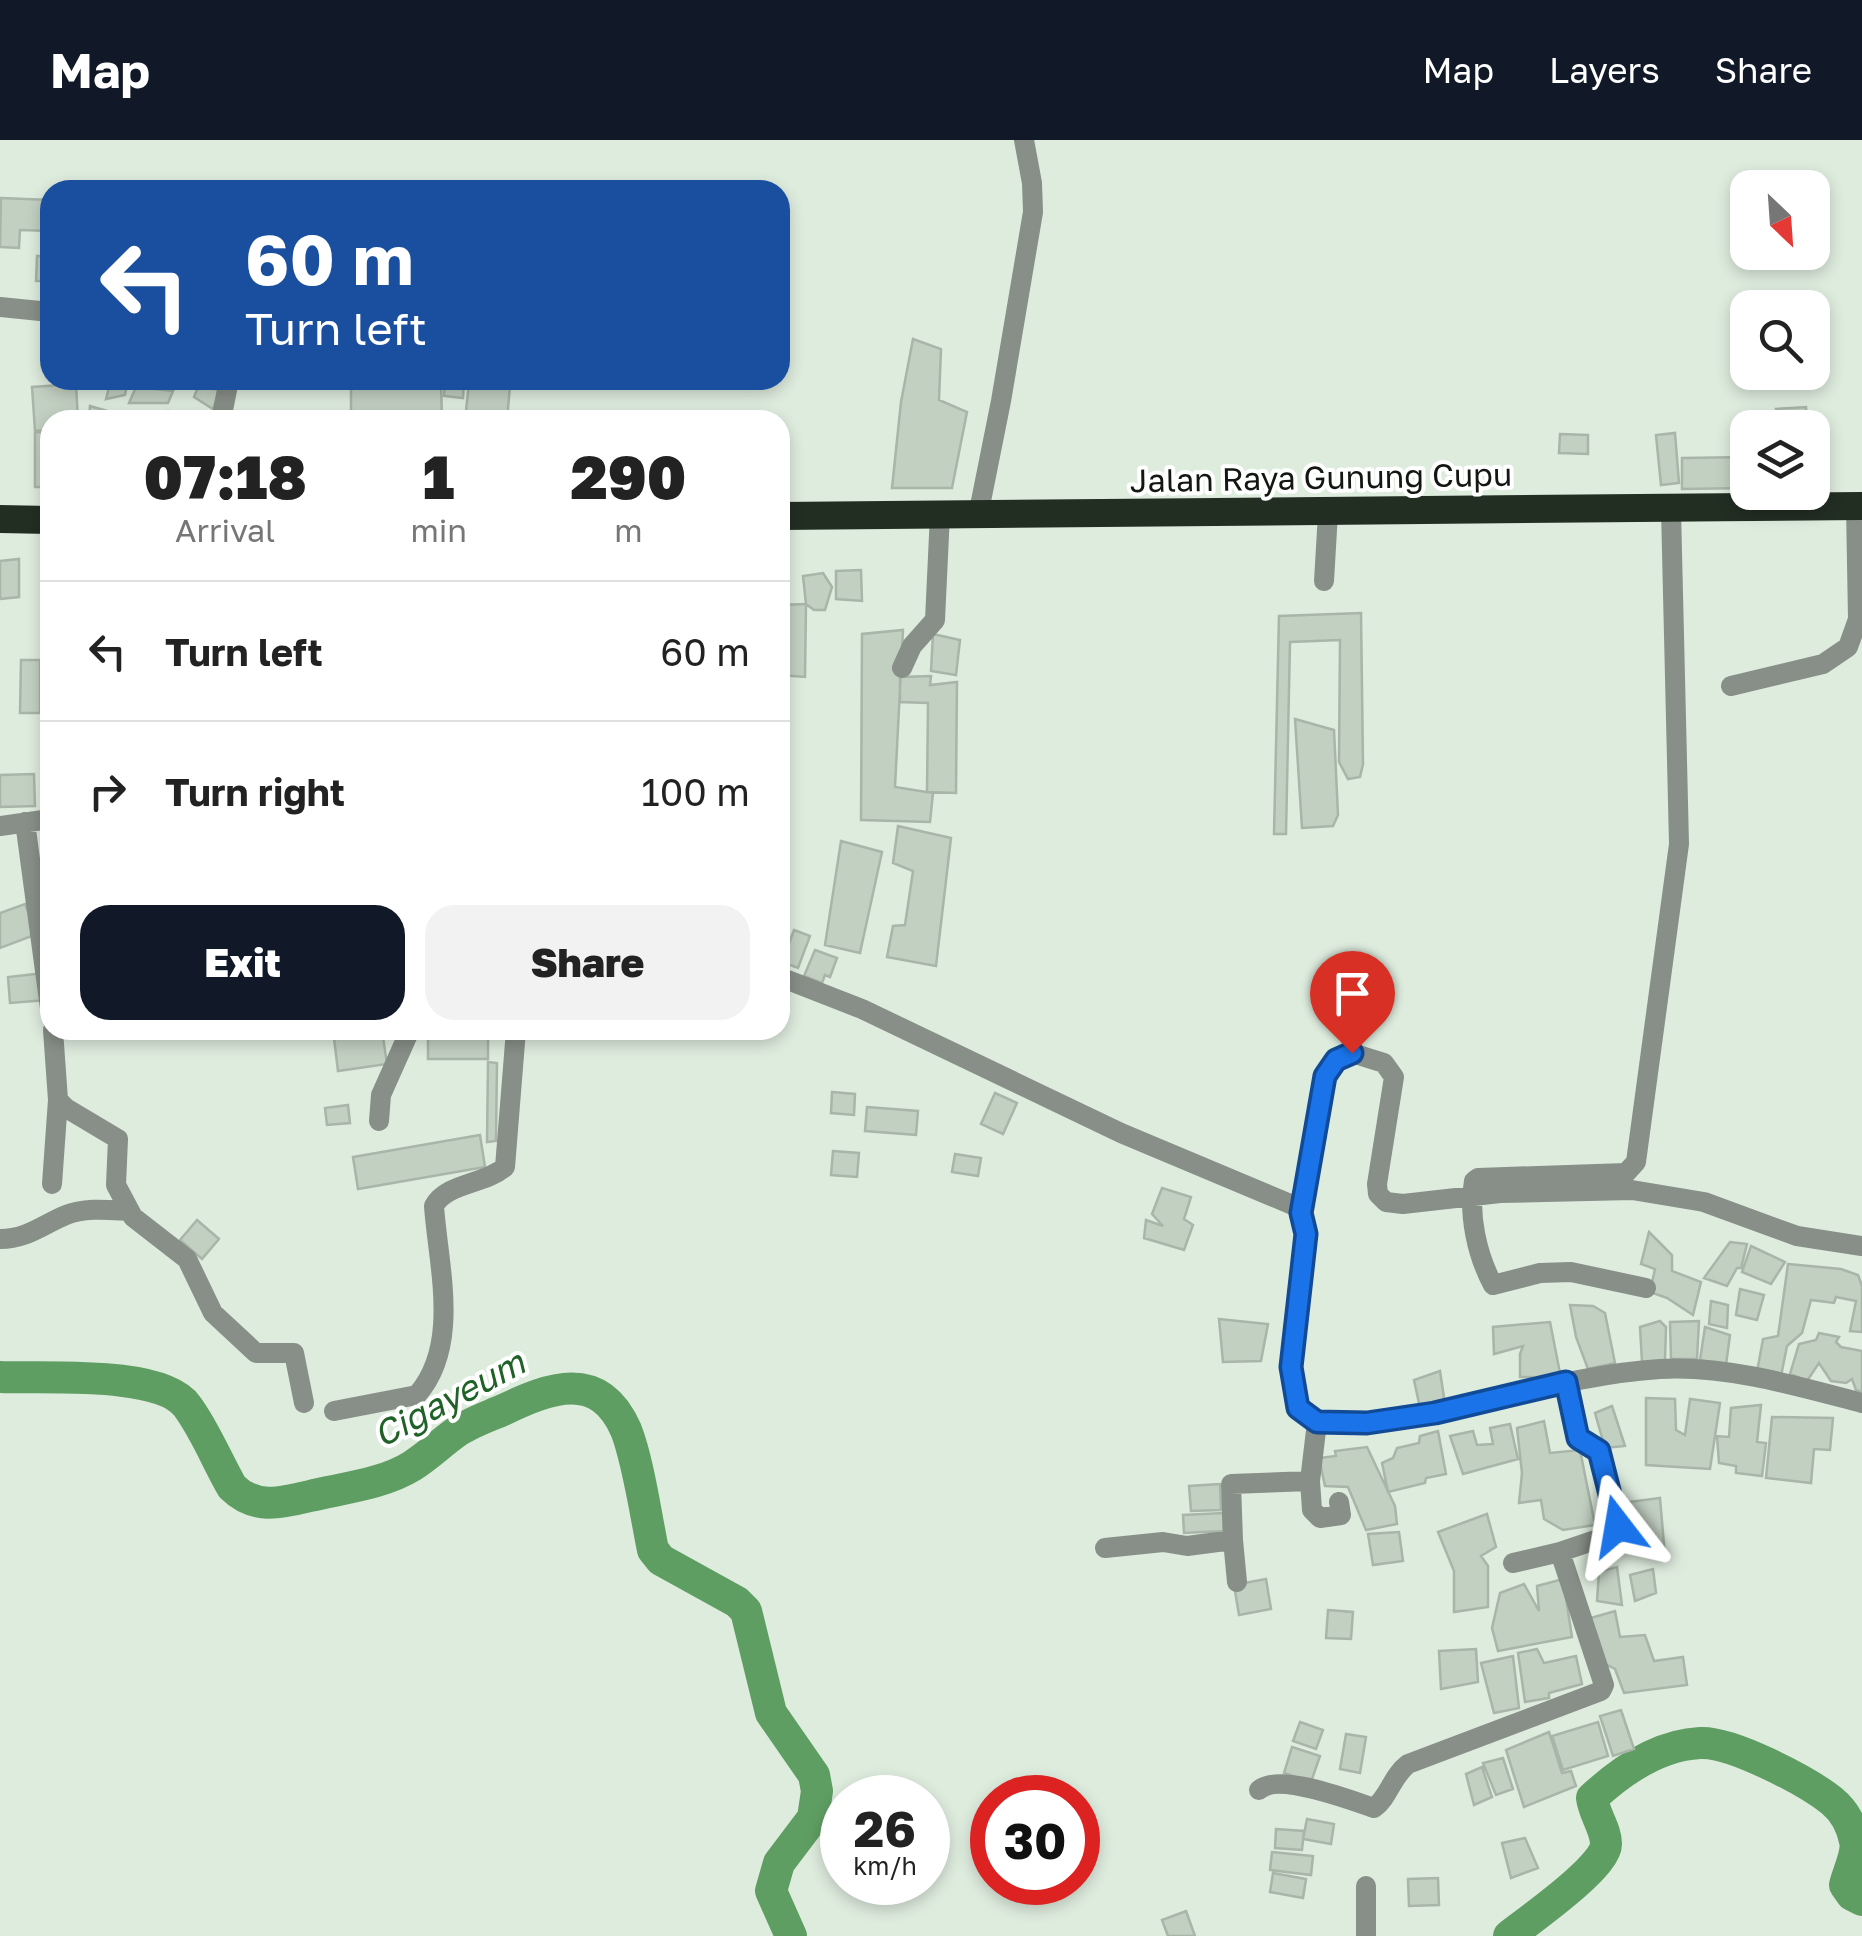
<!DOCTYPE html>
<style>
body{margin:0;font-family:"Golos Text",sans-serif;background:#f2f2f2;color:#222;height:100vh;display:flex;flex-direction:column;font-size:38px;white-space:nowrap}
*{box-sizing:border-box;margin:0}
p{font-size:32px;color:#767676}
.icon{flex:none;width:55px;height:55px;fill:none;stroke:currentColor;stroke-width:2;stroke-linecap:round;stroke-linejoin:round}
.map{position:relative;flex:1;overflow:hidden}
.sheet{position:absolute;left:40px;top:270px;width:750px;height:630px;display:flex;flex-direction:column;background:#fff;border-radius:30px;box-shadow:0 5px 15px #0003}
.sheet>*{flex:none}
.banner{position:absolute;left:40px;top:40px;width:750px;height:210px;border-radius:30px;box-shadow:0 5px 15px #0003;background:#1a4fa0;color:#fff;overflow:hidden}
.needle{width:65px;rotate:155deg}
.buttons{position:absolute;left:1730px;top:30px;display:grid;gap:20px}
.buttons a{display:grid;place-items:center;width:100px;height:100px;border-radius:20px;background:#fff;box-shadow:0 5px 15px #0003;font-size:50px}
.speed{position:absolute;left:820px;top:1635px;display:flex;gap:20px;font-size:50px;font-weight:700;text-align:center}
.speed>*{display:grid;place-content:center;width:130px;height:130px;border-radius:50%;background:#fff;box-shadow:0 5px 15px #0003;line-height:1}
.speed small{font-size:25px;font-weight:400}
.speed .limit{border:15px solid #d22;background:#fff;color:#111}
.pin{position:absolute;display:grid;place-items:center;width:85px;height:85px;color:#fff;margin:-102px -42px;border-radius:50% 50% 50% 0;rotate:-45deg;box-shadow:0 0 10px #0007}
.pin .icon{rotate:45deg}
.me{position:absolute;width:110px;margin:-55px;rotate:346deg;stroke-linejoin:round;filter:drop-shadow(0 0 8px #0008)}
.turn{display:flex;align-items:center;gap:35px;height:210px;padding:0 40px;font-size:45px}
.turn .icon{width:130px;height:130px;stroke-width:2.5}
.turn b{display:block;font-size:70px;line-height:85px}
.eta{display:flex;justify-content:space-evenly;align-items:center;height:170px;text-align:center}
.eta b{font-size:60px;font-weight:800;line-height:70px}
.action{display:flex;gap:20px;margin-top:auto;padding:20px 40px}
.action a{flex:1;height:115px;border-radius:30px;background:#111827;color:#fff;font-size:40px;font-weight:800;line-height:115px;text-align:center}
.action a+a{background:#f2f2f2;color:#222}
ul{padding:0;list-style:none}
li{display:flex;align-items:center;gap:30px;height:140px;padding:0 40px;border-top:2px solid #e0e0e0}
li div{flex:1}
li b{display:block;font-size:38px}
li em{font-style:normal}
header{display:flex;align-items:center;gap:60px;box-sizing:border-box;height:140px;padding:0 50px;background:#111827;color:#fff}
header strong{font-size:48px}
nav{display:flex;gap:55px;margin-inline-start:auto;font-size:35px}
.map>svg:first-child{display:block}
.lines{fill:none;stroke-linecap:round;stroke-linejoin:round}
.river{stroke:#5f9e62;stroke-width:32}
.building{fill:#c2d0c2;stroke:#a8b5a8;stroke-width:2.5}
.minor{stroke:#888e88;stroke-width:20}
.highway{stroke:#232e23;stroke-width:28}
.route-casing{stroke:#114b97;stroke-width:25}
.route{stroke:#1a73e8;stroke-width:18}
.labels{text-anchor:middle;stroke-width:8;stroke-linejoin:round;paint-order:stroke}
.street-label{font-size:32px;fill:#121712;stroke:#fff}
.water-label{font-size:35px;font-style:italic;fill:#1f6126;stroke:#fff}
</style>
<header>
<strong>Map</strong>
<nav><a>Map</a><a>Layers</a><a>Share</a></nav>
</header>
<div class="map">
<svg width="1862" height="1796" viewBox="0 0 1862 1796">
<rect width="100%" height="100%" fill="#deecde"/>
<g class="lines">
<path class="river" d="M 0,1237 C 43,1239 161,1230 187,1266 C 205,1290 217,1321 232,1347 C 255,1370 281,1363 310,1356 C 344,1348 383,1344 412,1326 C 428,1316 441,1303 455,1293 C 469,1283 487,1277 503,1270 C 549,1248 599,1228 626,1290 C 638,1320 646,1376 653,1410 L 661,1420 L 737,1462 L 746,1471 L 771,1573 L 814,1635 L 817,1651 L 813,1678 L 779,1723 L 771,1751 L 791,1796
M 1509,1796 C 1528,1781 1607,1726 1606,1704 C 1606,1689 1594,1674 1592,1658 C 1621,1631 1659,1605 1700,1603 C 1731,1601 1807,1641 1832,1661 C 1844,1671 1852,1686 1855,1701 C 1858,1713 1848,1732 1845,1745 L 1852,1755 L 1862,1760"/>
</g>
<path class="building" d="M 1,58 L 50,60 L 50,91 L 20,90 L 19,108 L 0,107 Z
M 37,116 L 50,116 L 50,141 L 36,141 Z
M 913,199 L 941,209 L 939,260 L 967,272 L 952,348 L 892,348 L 901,262 Z
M 111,240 L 128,240 L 125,255 L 106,259 Z
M 445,240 L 464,241 L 463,258 L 444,256 Z
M 441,243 L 442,280 L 351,280 L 351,244 Z
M 469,243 L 510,246 L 507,280 L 465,280 Z
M 76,244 L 78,280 L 50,280 L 50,290 L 35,291 L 32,247 Z
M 136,247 L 173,251 L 168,263 L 129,263 Z
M 198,247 L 220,250 L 213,269 L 194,257 Z
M 90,266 L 114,273 L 113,280 L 89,280 Z
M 1806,267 L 1807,288 L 1777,288 L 1776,269 Z
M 168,271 L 166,280 L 124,280 L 123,273 Z
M 35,292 L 50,292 L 50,347 L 35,347 Z
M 1675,293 L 1679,343 L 1661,345 L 1656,295 Z
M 1560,294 L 1588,295 L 1588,314 L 1559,313 Z
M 1748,317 L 1748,348 L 1682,349 L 1682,318 Z
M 19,419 L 19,457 L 0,459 L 0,421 Z
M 861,430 L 862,461 L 836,459 L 836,431 Z
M 823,433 L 832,447 L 825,470 L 814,470 L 806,464 L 803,436 Z
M 806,464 L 805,537 L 780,535 L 780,465 Z
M 1361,473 L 1363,624 L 1360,637 L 1348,639 L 1339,622 L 1340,500 L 1290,502 L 1286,694 L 1274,694 L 1279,476 Z
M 903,490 L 895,647 L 933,653 L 930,682 L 861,680 L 862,494 Z
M 933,494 L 960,500 L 956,535 L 931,531 Z
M 21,520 L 40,520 L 40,573 L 20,573 Z
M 931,536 L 930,545 L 957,542 L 956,653 L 927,652 L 928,563 L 900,562 L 900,537 Z
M 1295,579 L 1334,590 L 1338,675 L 1333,686 L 1302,688 Z
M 34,634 L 35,666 L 0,667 L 0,635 Z
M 898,686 L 951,698 L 936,826 L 887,817 L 893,786 L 905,785 L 913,731 L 893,723 Z
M 841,701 L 882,712 L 860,813 L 825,805 Z
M 25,764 L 37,794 L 0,808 L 0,773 Z
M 794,790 L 810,796 L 798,828 L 782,822 Z
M 815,810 L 837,818 L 830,837 L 825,835 L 822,843 L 804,836 Z
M 45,833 L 47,860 L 10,863 L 8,837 Z
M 333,890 L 382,890 L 387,924 L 338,931 Z
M 428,890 L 488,890 L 488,919 L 428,919 Z
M 488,922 L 497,923 L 496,1001 L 487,1002 Z
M 832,952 L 855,954 L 854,975 L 831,973 Z
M 995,953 L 1017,963 L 1003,994 L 981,984 Z
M 348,965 L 350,983 L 327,985 L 325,968 Z
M 867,967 L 918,971 L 916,995 L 865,991 Z
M 480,995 L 485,1027 L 358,1049 L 353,1017 Z
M 833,1011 L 859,1013 L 857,1037 L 831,1035 Z
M 955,1014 L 981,1018 L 978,1036 L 952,1032 Z
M 1162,1048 L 1191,1057 L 1184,1079 L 1193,1085 L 1184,1110 L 1144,1098 L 1146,1080 L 1163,1086 L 1152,1074 Z
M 197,1080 L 219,1099 L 202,1119 L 180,1100 Z
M 1649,1092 L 1672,1115 L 1672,1131 L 1701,1142 L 1693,1175 L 1667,1158 L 1650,1152 L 1655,1129 L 1641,1124 Z
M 1730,1102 L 1747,1104 L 1741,1128 L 1737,1128 L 1727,1146 L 1704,1138 Z
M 1751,1106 L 1785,1122 L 1771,1144 L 1742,1132 Z
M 1788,1124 L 1841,1129 L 1858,1135 L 1862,1146 L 1862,1192 L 1850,1191 L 1856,1161 L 1836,1157 L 1834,1163 L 1811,1160 L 1802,1193 L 1787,1206 L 1781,1236 L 1757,1232 L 1763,1199 L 1778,1196 Z
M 1740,1149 L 1764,1155 L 1757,1180 L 1736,1175 Z
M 1711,1161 L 1728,1165 L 1727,1188 L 1709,1184 Z
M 1570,1165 L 1593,1166 L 1605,1173 L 1615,1223 L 1588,1229 L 1576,1197 Z
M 1219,1179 L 1268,1184 L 1261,1221 L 1223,1222 Z
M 1660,1181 L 1666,1187 L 1665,1221 L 1642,1222 L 1640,1187 Z
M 1699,1181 L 1697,1219 L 1671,1219 L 1670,1182 Z
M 1550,1182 L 1560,1233 L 1535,1243 L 1533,1237 L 1520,1237 L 1520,1214 L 1523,1206 L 1494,1214 L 1493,1187 Z
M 1705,1187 L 1730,1195 L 1726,1225 L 1700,1220 Z
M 1819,1193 L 1839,1197 L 1836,1202 L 1841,1207 L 1862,1211 L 1862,1252 L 1856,1250 L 1852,1239 L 1846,1243 L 1831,1241 L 1819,1223 L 1807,1241 L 1790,1234 L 1799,1204 L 1816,1200 Z
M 1440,1231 L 1445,1264 L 1420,1268 L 1414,1240 Z
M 1646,1258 L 1675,1259 L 1676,1290 L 1685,1295 L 1690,1259 L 1720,1263 L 1710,1329 L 1646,1325 Z
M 1761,1265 L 1757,1302 L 1766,1303 L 1762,1336 L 1736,1333 L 1736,1326 L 1719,1323 L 1717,1296 L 1729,1297 L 1731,1268 Z
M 1612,1266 L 1625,1306 L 1605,1308 L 1595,1273 Z
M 1772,1277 L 1833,1278 L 1830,1310 L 1814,1309 L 1811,1343 L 1766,1338 Z
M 1544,1281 L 1550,1313 L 1580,1310 L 1595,1385 L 1563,1390 L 1544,1379 L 1541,1360 L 1519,1363 L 1522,1333 L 1517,1288 Z
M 1510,1284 L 1518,1319 L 1463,1334 L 1450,1296 L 1473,1291 L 1477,1305 L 1493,1304 L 1490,1288 Z
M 1438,1291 L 1446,1334 L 1426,1338 L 1425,1343 L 1388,1352 L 1382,1323 L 1393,1318 L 1397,1308 L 1419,1303 L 1420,1296 Z
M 1367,1307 L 1395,1366 L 1397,1384 L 1366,1390 L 1348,1347 L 1325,1346 L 1319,1318 L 1336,1316 L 1335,1311 Z
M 1220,1344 L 1221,1370 L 1191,1371 L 1189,1346 Z
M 1660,1358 L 1665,1416 L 1635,1410 L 1629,1362 Z
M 1223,1373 L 1224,1391 L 1184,1393 L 1183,1375 Z
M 1487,1374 L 1496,1407 L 1481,1416 L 1488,1426 L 1488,1467 L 1454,1472 L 1454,1431 L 1438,1392 Z
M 1399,1392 L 1403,1421 L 1373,1425 L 1368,1394 Z
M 1617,1427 L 1622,1465 L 1597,1461 L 1599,1432 Z
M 1653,1429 L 1656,1453 L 1635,1461 L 1630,1435 Z
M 1266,1439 L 1271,1469 L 1239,1475 L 1234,1445 Z
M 1563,1439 L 1572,1497 L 1498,1511 L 1492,1488 L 1500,1453 L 1524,1444 L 1539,1471 L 1537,1446 Z
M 1328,1470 L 1353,1472 L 1351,1499 L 1326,1498 Z
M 1615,1471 L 1620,1497 L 1645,1495 L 1654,1521 L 1683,1517 L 1687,1545 L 1624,1553 L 1615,1529 L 1599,1521 L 1591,1478 Z
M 1476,1509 L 1478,1542 L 1441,1549 L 1439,1511 Z
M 1537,1509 L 1544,1523 L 1576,1516 L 1582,1544 L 1549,1553 L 1549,1558 L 1525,1562 L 1518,1513 Z
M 1513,1516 L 1519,1568 L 1494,1573 L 1481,1523 Z
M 1621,1570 L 1634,1609 L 1613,1616 L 1600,1576 Z
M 1300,1582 L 1323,1590 L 1316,1609 L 1293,1601 Z
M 1598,1582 L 1608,1616 L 1563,1630 L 1552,1596 Z
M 1549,1592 L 1562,1633 L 1571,1631 L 1576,1646 L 1524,1667 L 1506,1610 Z
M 1346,1594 L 1366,1597 L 1360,1633 L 1340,1629 Z
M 1292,1607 L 1320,1616 L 1311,1642 L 1284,1633 Z
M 1503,1618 L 1513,1649 L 1496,1655 L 1483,1623 Z
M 1482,1627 L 1492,1657 L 1474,1665 L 1466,1634 Z
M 1307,1679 L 1334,1684 L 1331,1704 L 1303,1699 Z
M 1276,1689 L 1304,1691 L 1302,1710 L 1275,1708 Z
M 1525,1698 L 1538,1728 L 1511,1738 L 1502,1703 Z
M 1272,1712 L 1313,1716 L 1311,1735 L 1270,1730 Z
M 1273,1733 L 1306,1739 L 1303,1758 L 1270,1752 Z
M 1438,1738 L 1439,1765 L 1409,1766 L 1408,1739 Z
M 1186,1771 L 1195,1796 L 1168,1796 L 1162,1780 Z"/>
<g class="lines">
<path class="minor" d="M 0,167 L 50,172
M 221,280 L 229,240
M 978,376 L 1001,261 L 1033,72 L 1032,43 L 1024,0
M 1324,441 L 1328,373
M 902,528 L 912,506 L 935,480 L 940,374
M 1731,546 L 1823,524 L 1848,507 L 1858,479 L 1856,366
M 25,682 L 50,868
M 0,686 L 50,679
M 780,837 L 862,869 L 1121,993 L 1295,1066 L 1301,1073 L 1306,1094 C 1304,1130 1281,1241 1298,1267 C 1319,1302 1439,1272 1473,1264 C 1535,1250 1596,1233 1660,1229 C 1726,1225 1798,1246 1862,1263
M 53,890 L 58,960 L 66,968 L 118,999 L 116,1045 L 133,1077 L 187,1119 L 213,1173 L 256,1213 L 294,1213 L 304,1263
M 379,981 L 381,955 L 410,890
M 52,1044 L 58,960
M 1301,1073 L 1325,937 L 1336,920 L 1352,913 L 1384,923 L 1394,937 L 1377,1044 L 1378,1054 L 1386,1062 L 1403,1064 L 1500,1053 L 1632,1050 L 1704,1062 L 1797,1096 L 1862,1106
M 0,1099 C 27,1099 42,1085 66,1075 C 85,1067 110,1070 129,1071
M 1646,1148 L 1571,1132 L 1540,1133 L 1493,1145 C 1477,1115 1468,1075 1474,1041 L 1478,1038 L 1626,1033 L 1636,1022 L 1679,704 L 1671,370
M 334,1271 L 417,1255 C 461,1205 438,1125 434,1066 C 446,1043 486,1044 505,1027 L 516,890
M 1317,1282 L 1310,1341 L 1312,1370 L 1320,1378 L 1341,1375 L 1339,1362
M 1233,1400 L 1237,1442
M 1105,1408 L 1163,1402 L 1187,1406 L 1233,1400 L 1231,1344 L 1310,1341
M 1513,1423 L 1560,1412
M 1259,1650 C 1278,1632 1350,1660 1374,1668 C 1389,1657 1392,1636 1408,1624 L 1601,1551 L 1604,1545 L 1560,1412 L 1616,1393 L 1619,1387 L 1599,1311 L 1577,1298 L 1566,1242
M 1366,1796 L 1366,1746"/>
<path class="highway" d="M 780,376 L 1862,366
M 0,379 L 50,380"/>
</g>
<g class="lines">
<g class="route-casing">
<path id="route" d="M 1352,913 L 1336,920 L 1325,936 L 1301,1073 L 1306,1094 L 1291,1227 L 1298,1268 L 1317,1282 L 1367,1283 L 1435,1273 L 1566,1242 L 1578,1298 L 1599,1311 L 1618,1386"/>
</g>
<use href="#route" class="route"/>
</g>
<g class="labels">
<g class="street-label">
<text transform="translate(1321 338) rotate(-1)" y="11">Jalan Raya Gunung Cupu</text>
</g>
<g class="water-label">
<text transform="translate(449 1259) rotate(-28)" y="12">Cigayeum</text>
</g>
</g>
</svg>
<div class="buttons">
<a><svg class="needle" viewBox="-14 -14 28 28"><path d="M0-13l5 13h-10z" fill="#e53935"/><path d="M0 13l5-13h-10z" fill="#767676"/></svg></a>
<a><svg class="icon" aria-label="search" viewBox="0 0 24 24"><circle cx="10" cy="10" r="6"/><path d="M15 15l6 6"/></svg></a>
<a><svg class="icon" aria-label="layers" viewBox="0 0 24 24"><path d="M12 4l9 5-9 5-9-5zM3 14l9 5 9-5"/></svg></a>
</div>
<div class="speed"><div>26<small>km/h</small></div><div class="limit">30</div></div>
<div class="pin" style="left:1352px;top:913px;background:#d93025"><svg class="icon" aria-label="arrive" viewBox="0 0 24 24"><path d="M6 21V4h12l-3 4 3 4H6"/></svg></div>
<svg class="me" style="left:1618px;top:1386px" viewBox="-20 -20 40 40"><path d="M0-17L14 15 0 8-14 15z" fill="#1a73e8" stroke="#fff" stroke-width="4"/></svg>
<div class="banner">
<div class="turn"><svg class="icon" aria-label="left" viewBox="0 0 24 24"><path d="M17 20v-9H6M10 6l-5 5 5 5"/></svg><div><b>60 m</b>Turn left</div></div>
</div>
<section class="sheet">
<div class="eta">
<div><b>07:18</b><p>Arrival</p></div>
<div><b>1</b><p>min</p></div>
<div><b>290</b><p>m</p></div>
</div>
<ul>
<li><svg class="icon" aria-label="left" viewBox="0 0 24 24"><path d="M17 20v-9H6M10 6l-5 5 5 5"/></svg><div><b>Turn left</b></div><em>60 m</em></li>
<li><svg class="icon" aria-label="right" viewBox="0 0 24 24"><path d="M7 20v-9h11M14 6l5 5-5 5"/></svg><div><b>Turn right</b></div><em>100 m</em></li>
</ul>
<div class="action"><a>Exit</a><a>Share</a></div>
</section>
</div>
